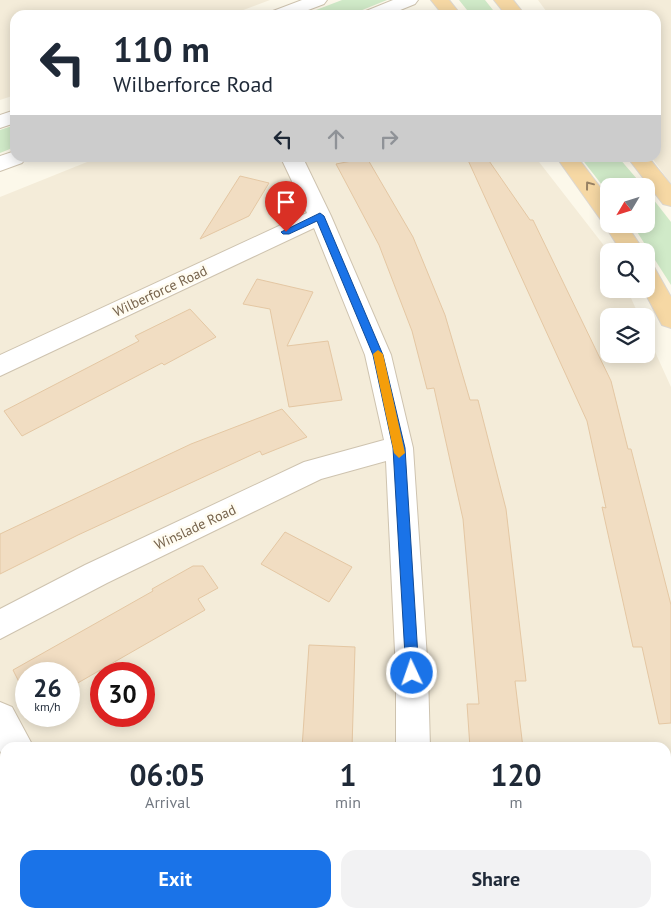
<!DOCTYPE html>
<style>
body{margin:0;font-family:"PT Sans",sans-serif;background:#f2f2f3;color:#1f2937;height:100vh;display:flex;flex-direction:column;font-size:19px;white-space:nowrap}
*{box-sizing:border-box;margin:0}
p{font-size:16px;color:#747a83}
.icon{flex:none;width:28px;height:28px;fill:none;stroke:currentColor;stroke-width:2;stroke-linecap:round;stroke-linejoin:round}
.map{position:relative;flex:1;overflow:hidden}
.details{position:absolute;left:0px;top:742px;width:671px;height:176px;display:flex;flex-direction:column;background:#fff;border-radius:15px 15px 0 0;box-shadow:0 2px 12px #0003}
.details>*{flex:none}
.hud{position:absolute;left:10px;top:10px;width:651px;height:152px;border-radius:15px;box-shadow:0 2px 12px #0003;background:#fff;color:#1f2937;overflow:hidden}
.needle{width:32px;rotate:232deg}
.tools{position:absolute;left:600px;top:178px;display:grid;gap:10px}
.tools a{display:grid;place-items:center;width:55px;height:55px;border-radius:10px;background:#fff;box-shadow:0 2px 12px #0003;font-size:25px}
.speed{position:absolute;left:15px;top:662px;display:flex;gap:10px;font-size:25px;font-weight:700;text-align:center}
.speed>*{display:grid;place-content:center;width:65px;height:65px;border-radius:50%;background:#fff;box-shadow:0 2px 12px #0003;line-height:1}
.speed small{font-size:12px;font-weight:400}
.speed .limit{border:8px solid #d22;background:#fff;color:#111}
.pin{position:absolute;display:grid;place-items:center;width:42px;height:42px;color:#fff;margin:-51px -21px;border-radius:50% 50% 50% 0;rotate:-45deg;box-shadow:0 0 5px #0007}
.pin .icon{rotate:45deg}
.me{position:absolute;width:55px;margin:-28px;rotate:357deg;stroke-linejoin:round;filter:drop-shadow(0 0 4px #0008)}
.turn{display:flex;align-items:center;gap:18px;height:105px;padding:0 20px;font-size:22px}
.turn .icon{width:65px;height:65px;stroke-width:2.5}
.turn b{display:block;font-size:35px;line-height:42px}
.lanes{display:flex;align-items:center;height:48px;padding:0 20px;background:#0003;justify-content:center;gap:25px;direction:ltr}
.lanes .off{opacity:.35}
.eta{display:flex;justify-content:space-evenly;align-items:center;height:85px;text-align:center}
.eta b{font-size:30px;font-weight:700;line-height:35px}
.action{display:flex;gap:10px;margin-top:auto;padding:10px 20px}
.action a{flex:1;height:58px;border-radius:15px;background:#1a73e8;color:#fff;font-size:20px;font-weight:700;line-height:58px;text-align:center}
.action a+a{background:#f2f2f3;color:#1f2937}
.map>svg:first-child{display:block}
.residential{fill:#f4ecd9;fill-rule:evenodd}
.green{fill:#d0eac8}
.building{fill:#f1ddc2;stroke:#e4c7a3}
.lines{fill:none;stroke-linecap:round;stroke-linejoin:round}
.minor-casing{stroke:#cec3af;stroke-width:2}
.trunk-casing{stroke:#dcd7d1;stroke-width:2}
.minor{fill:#fff;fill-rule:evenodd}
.trunk{fill:#f6d8a4;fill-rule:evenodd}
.oneway{stroke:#978163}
.route{fill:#1a73e8;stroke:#114b97}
.slow{fill:#f59e0b}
.labels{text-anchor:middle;stroke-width:5;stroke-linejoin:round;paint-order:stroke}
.street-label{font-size:14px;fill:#77644d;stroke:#fffcf1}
</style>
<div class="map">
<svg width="671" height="918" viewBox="0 0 671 918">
<rect width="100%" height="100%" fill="#fcf8ea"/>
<path class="residential" d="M 0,0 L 270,0 L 230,15 L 15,15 L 15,95 L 0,100 Z
M 538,0 L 671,0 L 671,184 L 652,158 L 656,158 L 656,15 L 549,15 Z
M 97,158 L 536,158 L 609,252 L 609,289 L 627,289 L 639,316 L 609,316 L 609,354 L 646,354 L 646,332 L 671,387 L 671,918 L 0,918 L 0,197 ZM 26,674 L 69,674 L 69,716 L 26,716 ZM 101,674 L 144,674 L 144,716 L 101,716 ZM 5,748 L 666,748 L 666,914 L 5,914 Z"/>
<path class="green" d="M 342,0 L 387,0 L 350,15 L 303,15 Z
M 459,0 L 485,0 L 497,15 L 471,15 Z
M 15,125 L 15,147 L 0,153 L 0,130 Z
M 581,158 L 619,158 L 643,186 L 609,186 L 609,194 Z
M 646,190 L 671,222 L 671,285 L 632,224 L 646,224 Z"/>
<path class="building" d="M 367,158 L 413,237 L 445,315 L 470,400 L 478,400 L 485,427 L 506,509 L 526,681 L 515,681 L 523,748 L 470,748 L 467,704 L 479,704 L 463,519 L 434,388 L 427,389 L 412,331 L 379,245 L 336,164 Z
M 467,158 L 487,158 L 530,220 L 533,220 L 611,381 L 628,449 L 631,449 L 671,605 L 671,723 L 659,724 L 642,647 L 633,647 L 602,507 L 606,508 L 587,421 Z
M 240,176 L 269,183 L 249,216 L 200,239 Z
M 257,279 L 313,292 L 287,346 L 328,341 L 342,400 L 289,407 L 270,309 L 243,304 Z
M 190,309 L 216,337 L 164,365 L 162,363 L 22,436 L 4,411 L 139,341 L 135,336 Z
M 282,409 L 307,437 L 262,455 L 260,451 L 78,535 L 0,574 L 0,534 L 191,444 Z
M 285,532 L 352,567 L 329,602 L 261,564 Z
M 193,566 L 203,566 L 218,588 L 198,599 L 205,610 L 69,688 L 69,674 L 26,674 L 26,696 L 13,670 L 153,591 L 152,589 Z
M 309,645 L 355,647 L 352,748 L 302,748 Z"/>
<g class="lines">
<g class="minor-casing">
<path id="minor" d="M 302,0 L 327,0 L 324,4 L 295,15 L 270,15 L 273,11 Z
M 393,0 L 418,0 L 415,4 L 388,15 L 363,15 L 366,11 Z
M 15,110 L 15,123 L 0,128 L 0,115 Z
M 15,151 L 15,158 L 26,158 L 22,163 L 0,171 L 0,156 Z
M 281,158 L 303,158 L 331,216 L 391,355 L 413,448 L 428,673 L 430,748 L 396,748 L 396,673 L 386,461 L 321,479 L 107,583 L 0,639 L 0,609 L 85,565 L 304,462 L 384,440 L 365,355 L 314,228 L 0,376 L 0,355 L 307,213 Z
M 0,702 L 12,707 L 34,748 L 5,748 L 5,760 L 0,751 Z
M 396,914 L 432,914 L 433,918 L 395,918 Z"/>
</g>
<g class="trunk-casing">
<path id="trunk" d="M 431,0 L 449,0 L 461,15 L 443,15 Z
M 494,0 L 513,0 L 525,15 L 506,15 Z
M 557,158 L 578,158 L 609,199 L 609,224 L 626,224 L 644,251 L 621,251 L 604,224 L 605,221 L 601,220 Z
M 628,158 L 649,158 L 671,185 L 671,206 L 663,204 Z
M 646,265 L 654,267 L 671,297 L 671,328 L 662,325 L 643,289 L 646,289 Z"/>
</g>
<use href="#minor" class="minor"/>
<use href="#trunk" class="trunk"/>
</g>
<defs><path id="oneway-chevron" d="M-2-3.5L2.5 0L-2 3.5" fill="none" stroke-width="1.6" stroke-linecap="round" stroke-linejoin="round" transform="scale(1.25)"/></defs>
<use class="oneway" href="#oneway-chevron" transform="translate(589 185) rotate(-127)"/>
<path class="route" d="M 320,213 L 324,216 L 383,355 L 405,448 L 419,673 L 417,678 L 412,679 L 408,678 L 406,673 L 393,448 L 373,355 L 317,221 L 289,234 L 283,234 L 281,232 Z"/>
<path class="slow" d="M 378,350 L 383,354 L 405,453 L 399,458 L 394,453 L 373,354 Z"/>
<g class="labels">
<g class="street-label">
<text transform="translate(160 291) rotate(-25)" y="5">Wilberforce Road</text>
<text transform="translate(195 527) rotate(-25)" y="5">Winslade Road</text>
</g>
</g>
</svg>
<div class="tools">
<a><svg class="needle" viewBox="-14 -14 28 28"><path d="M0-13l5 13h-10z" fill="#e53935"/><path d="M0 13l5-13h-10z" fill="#747a83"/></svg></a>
<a><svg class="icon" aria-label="search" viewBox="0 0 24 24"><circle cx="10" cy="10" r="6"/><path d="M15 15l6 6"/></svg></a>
<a><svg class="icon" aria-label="layers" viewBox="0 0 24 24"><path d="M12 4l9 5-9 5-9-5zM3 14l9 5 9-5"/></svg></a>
</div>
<div class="speed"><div>26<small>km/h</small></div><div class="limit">30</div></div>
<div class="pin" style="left:286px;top:232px;background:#d93025"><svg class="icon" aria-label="arrive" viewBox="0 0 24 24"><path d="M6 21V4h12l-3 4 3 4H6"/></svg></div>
<svg class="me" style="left:412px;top:673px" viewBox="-20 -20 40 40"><circle r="17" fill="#1a73e8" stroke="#fff" stroke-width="3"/><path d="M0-11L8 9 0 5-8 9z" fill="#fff"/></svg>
<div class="hud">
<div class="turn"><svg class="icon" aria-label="left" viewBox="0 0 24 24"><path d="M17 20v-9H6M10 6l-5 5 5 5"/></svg><div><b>110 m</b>Wilberforce Road</div></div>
<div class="lanes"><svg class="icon" aria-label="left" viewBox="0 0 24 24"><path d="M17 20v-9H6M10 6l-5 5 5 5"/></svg><svg class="icon off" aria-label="ahead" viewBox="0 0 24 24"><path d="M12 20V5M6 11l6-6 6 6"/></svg><svg class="icon off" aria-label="right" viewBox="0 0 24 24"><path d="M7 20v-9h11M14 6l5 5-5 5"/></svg></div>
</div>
<section class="details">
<div class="eta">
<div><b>06:05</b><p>Arrival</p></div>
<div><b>1</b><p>min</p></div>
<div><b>120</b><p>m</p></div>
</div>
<div class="action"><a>Exit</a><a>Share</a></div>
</section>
</div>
